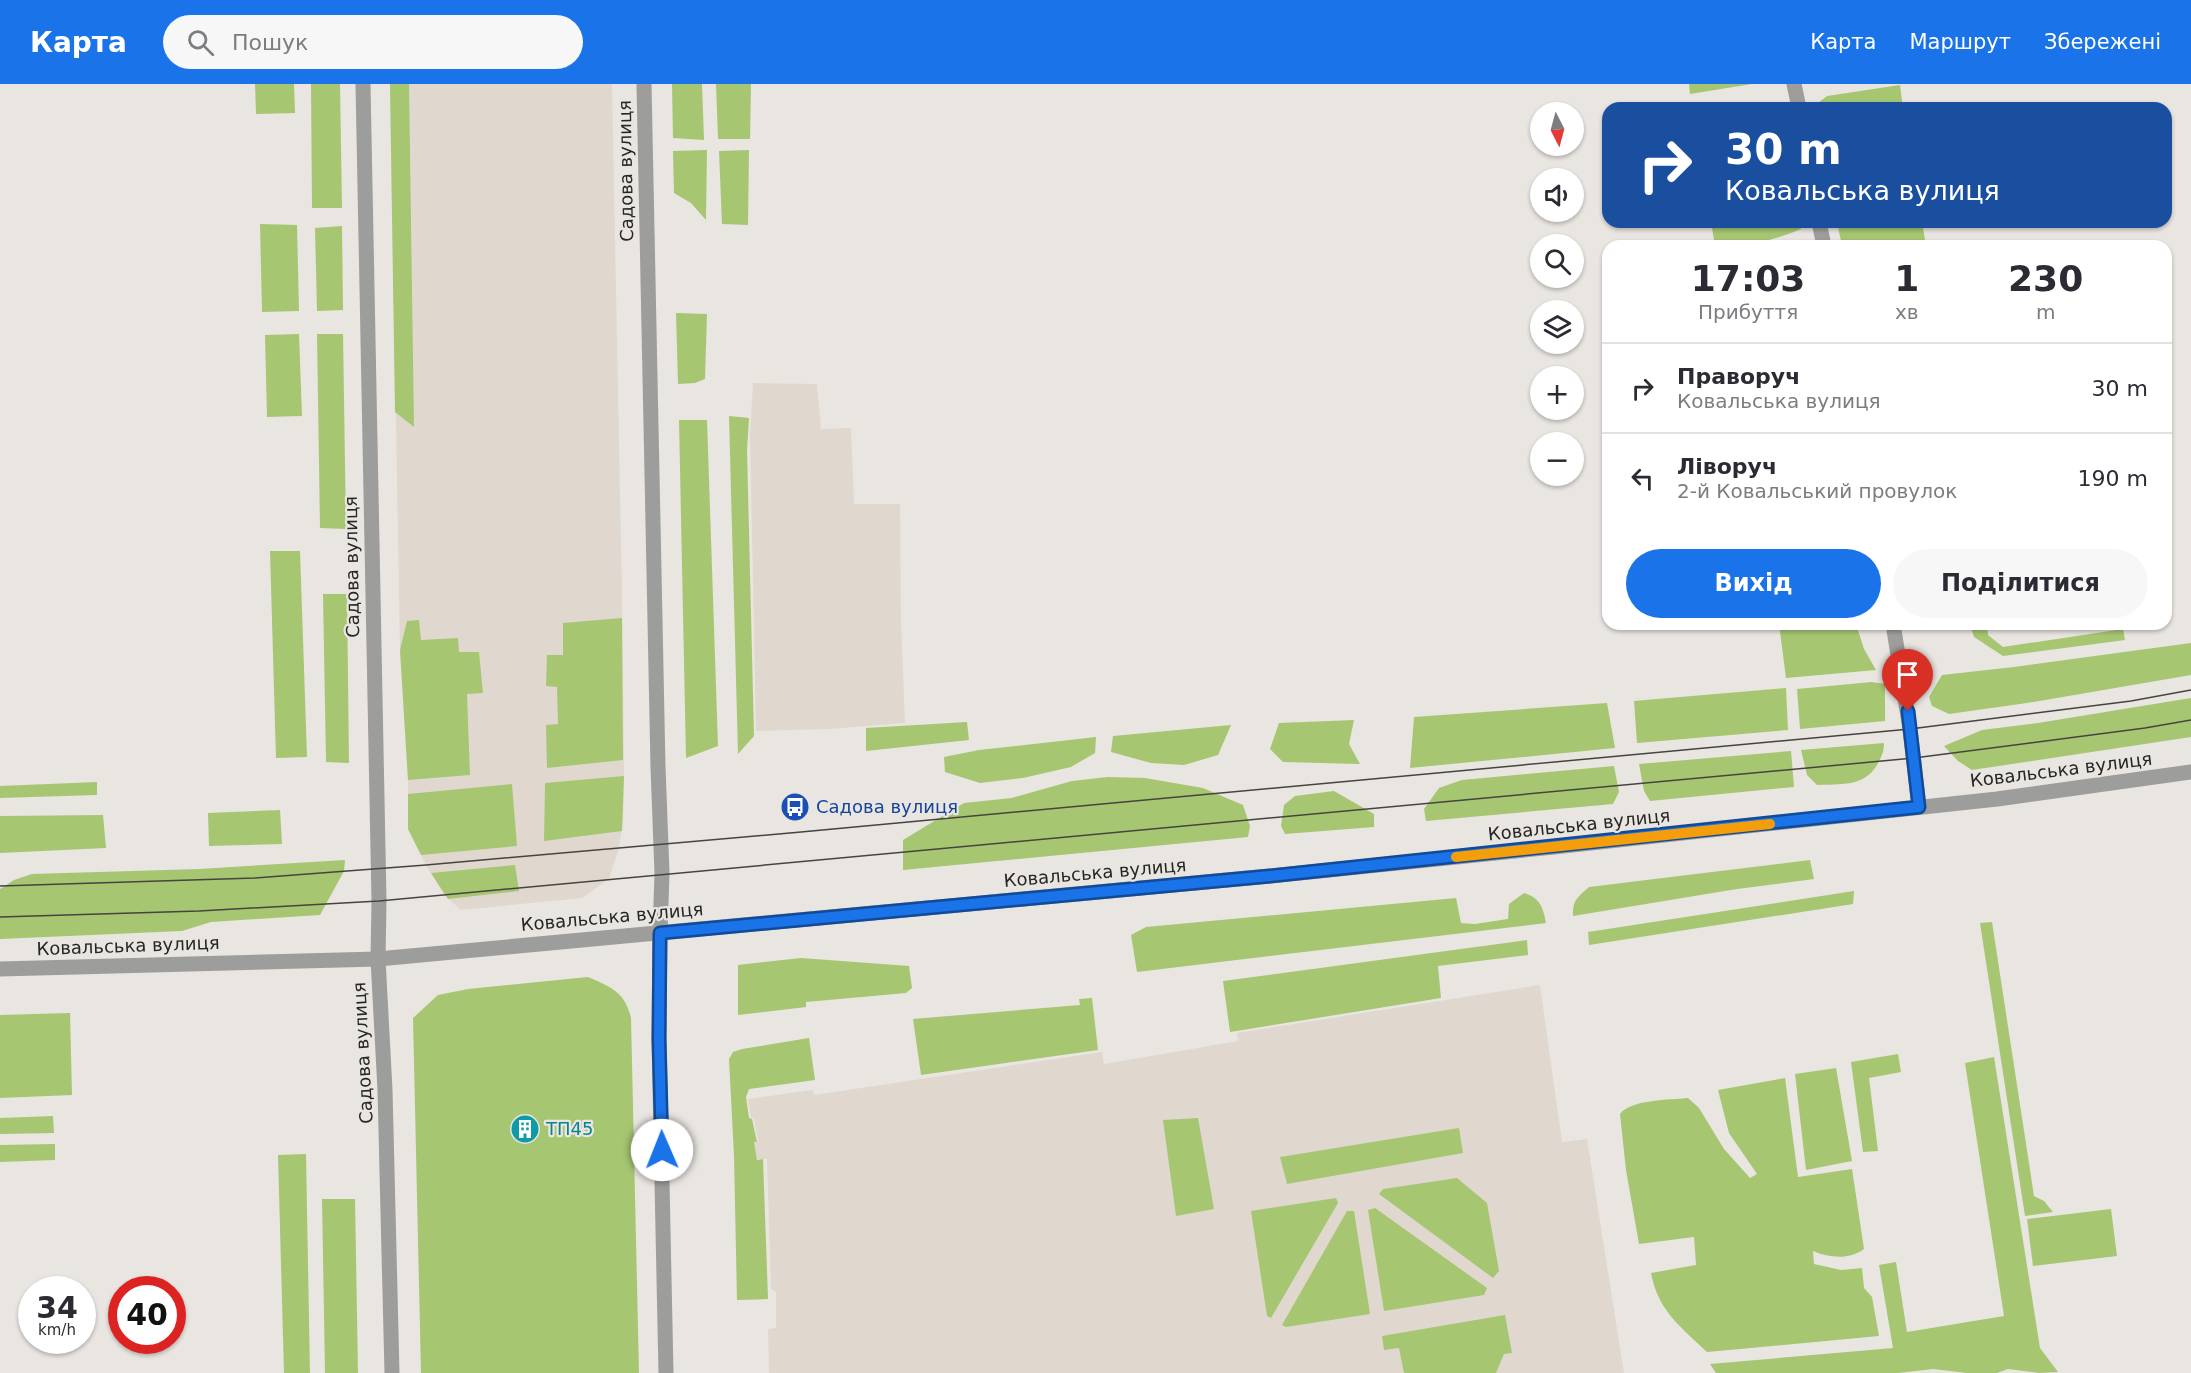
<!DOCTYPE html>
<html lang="uk">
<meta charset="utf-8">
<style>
body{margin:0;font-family:"DejaVu Sans",sans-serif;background:#f7f7f7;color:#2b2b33;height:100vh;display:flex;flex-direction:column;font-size:22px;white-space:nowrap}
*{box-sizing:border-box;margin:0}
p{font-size:20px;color:#7c7c81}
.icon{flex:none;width:33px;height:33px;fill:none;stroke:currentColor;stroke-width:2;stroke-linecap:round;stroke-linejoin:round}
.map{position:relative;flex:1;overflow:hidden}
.drawer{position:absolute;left:1602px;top:156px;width:570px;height:390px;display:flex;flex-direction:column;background:#fff;border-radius:18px;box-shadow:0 2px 4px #0004}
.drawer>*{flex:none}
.hud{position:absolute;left:1602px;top:18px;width:570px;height:126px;border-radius:18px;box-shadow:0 2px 4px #0004;background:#1a4fa0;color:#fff;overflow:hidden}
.needle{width:39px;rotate:174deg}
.controls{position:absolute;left:1530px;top:18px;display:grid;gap:12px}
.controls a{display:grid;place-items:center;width:54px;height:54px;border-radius:50%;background:#fff;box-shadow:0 2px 4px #0004;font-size:30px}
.speed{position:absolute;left:18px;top:1192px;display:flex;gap:12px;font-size:30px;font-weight:700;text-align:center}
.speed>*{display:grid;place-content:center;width:78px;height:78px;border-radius:50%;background:#fff;box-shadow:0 2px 4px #0004;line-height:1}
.speed small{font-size:15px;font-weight:400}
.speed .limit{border:9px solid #d22;background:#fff;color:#111}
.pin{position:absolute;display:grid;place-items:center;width:51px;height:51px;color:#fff;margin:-62px -26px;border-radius:50% 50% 50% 0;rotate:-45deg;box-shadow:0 0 6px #0007}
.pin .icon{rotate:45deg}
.me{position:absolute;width:66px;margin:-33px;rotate:359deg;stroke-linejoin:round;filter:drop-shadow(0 0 4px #0008)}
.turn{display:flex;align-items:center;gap:21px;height:126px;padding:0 24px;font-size:27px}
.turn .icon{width:78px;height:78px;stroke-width:2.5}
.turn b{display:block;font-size:42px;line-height:51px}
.eta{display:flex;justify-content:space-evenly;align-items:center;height:102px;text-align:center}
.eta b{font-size:36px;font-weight:700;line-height:42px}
.button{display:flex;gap:12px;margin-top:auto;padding:12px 24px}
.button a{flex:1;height:69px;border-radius:36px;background:#1a73e8;color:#fff;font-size:24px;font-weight:700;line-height:69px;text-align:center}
.button a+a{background:#f7f7f7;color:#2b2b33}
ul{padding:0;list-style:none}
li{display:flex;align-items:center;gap:18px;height:90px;padding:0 24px;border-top:2px solid #e1e1e2}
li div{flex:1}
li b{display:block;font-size:22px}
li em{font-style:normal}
header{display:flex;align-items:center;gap:36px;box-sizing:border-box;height:84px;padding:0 30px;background:#1a73e8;color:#fff}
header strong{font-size:28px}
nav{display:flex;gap:33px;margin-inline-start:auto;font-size:21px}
.search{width:420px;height:54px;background:#f7f7f7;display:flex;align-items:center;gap:15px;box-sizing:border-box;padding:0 21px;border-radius:33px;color:#7c7c81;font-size:22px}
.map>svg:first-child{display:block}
.built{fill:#e0d8ce}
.green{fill:#a6c672}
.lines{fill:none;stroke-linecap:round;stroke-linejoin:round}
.minor{stroke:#9d9d9b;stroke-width:15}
.tertiary{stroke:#9d9d9b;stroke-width:15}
.tram{stroke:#454441;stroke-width:1.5}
.route-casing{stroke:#114b97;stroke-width:15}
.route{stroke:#1a73e8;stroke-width:10}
.slow{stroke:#f59e0b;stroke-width:10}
.labels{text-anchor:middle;stroke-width:4.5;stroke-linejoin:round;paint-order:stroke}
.street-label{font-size:18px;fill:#272624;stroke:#e9e5e1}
.transit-label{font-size:18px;fill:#164399;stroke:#e9e5e1;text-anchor:start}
.culture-label{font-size:18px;fill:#0d838f;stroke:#e9e5e1;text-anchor:start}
</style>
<header>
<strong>Карта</strong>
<div class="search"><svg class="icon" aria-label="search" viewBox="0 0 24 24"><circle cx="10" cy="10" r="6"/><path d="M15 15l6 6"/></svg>Пошук</div>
<nav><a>Карта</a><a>Маршрут</a><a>Збережені</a></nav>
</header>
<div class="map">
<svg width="2191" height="1289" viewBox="0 0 2191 1289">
<rect width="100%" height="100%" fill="#e9e5e1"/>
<path class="built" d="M 390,0 L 612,0 L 622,512 L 624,692 L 623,738 L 619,764 L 609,795 L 582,814 L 461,826 L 444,811 L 426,781 L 408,745 L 408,696 L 400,566 Z
M 753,299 L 817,300 L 821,345 L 851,344 L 854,420 L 900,420 L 901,536 L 905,639 L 829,645 L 756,647 L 750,351 Z
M 1540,901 L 1562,1058 L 1587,1055 L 1624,1289 L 769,1289 L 768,1245 L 776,1244 L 776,1208 L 771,1205 L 767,1075 L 757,1075 L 754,1059 L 758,1057 L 754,1034 L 751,1034 L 748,1015 L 812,1006 L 814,1011 L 1102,968 L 1104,980 L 1238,957 L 1237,949 Z"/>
<path class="green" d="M 255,0 L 294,0 L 295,29 L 256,30 Z
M 311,0 L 340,0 L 342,124 L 312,124 Z
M 390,0 L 409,0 L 414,343 L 395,328 Z
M 672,0 L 702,0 L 704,56 L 673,54 Z
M 716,0 L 751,0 L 750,55 L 718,55 Z
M 1689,0 L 1752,0 L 1690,10 Z
M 1900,1 L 1903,24 L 1818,24 L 1818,19 L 1827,12 Z
M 707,66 L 706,136 L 691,119 L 674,109 L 673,67 Z
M 749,66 L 748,141 L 722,140 L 719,67 Z
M 1711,138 L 1800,138 L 1801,145 C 1775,156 1741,166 1714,156 Z
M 1837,138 L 1922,138 L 1926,162 L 1842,162 Z
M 260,140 L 297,141 L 299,227 L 262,228 Z
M 342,142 L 343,226 L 317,227 L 315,144 Z
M 676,229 L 707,230 L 705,295 L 695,299 L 678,300 Z
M 299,250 L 302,332 L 267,333 L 265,251 Z
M 317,250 L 343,250 L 346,445 L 320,444 Z
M 729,332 L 749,334 L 747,366 L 754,652 L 738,670 Z
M 679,336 L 707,336 L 718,662 L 686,674 Z
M 270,467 L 300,467 L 307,673 L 276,674 Z
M 323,510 L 347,510 L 349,679 L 326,678 Z
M 622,534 L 623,676 L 547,684 L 546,641 L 558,640 L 557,603 L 546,602 L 547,571 L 563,571 L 563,539 Z
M 419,536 L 421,556 L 458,554 L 459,568 L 479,568 L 483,609 L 467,610 L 470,691 L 408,696 L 400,566 L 407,537 Z
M 1779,540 L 1856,540 L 1864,565 L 1876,586 L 1786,594 Z
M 1970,540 L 1987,540 L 1988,551 L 2003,563 L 2123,545 L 2125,556 L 2003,572 L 1974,553 Z
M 2191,559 L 2191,591 L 2027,619 L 1949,630 L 1932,622 L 1929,613 L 1942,591 L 2014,583 Z
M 1872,598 L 1885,600 L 1885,637 L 1800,645 L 1797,605 Z
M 1786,604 L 1788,646 L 1637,659 L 1634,617 Z
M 2191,614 L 2191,653 L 1972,686 L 1958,677 L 1944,662 L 1982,646 L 2038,639 Z
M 1607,619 L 1615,664 L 1410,684 L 1414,633 Z
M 1354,636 L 1349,660 L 1360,680 L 1283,678 L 1270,665 L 1279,639 Z
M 967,638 L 969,656 L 866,667 L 866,644 Z
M 1231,641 L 1218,671 L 1184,681 L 1151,679 L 1111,668 L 1113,652 Z
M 1096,653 L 1095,669 L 1071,683 L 1023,694 L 980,699 L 945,688 L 944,673 L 979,666 Z
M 1884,659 C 1884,669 1881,673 1877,681 C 1864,703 1840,700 1817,701 L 1807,691 L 1801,666 Z
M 1791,667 L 1794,703 L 1650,717 L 1644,707 L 1639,680 Z
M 1614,682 L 1619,708 L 1613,720 L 1426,737 L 1424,725 L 1439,704 L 1462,696 Z
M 624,692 L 622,747 L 544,757 L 545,699 Z
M 1108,693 L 1145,694 L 1203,704 L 1243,721 L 1250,742 L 1248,753 L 903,786 L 903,756 L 964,719 L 1012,714 L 1072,697 Z
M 97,698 L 97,711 L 0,714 L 0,702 Z
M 512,700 L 517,762 L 421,771 L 408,745 L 408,710 Z
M 1334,707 L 1374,730 L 1374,743 L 1285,750 L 1281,742 L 1284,721 L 1295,712 Z
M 280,726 L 282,760 L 209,762 L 208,729 Z
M 103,731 L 106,764 L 0,769 L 0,732 Z
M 345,776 L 344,787 L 320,831 L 211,838 L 182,847 L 0,855 L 0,805 L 14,796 L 32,790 L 199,785 Z
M 1810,776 L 1814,795 L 1737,805 L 1573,832 C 1572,816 1578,813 1589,803 Z
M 515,781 L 519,807 L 448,815 L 431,789 Z
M 1854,807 L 1853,820 L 1589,861 L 1588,848 Z
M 1524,809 C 1540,814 1543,823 1546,839 L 1137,888 L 1131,851 L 1146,843 L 1456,814 L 1461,839 L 1475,840 L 1508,835 L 1509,820 Z
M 1992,838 L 2034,1112 L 2044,1117 L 2053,1128 L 2025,1132 L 1980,839 Z
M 1527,856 L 1528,871 L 1438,882 L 1441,914 L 1230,948 L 1223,897 Z
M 801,874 L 909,882 L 912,904 L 906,909 L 806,918 L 806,923 L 738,931 L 738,881 Z
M 588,893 C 611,903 625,908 631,934 L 639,1289 L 421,1289 L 413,934 L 438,911 L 468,905 Z
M 1092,914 L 1098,966 L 921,991 L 913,935 L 1080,921 L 1079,915 Z
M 70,929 L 72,1011 L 0,1014 L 0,931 Z
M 809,954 L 815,996 L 749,1005 L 746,1013 L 749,1034 L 752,1035 L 757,1058 L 754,1058 L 757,1076 L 763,1075 L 768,1215 L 737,1216 L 734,1072 L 729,975 L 733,968 L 742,965 Z
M 1898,970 L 1901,988 L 1869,994 L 1878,1067 L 1863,1068 L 1851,978 Z
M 1994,973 L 2040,1264 L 2058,1288 L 2039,1289 L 2008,1285 L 1997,1289 L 1967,1289 L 1933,1285 L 1898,1289 L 1716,1289 L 1710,1280 L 1893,1264 L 1879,1181 L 1896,1178 L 1907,1248 L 2004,1232 L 1965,979 Z
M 1836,984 L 1852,1077 L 1806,1086 L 1795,990 Z
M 1785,994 L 1798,1093 L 1852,1085 L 1864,1165 C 1849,1176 1830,1174 1813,1167 L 1814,1180 L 1841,1186 L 1862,1184 L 1864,1204 L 1872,1213 L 1879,1252 L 1707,1268 C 1681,1243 1658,1227 1651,1189 L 1696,1181 L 1694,1153 L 1639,1160 L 1626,1086 L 1620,1030 C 1632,1015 1670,1016 1688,1014 L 1699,1024 L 1724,1065 L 1750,1094 L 1757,1090 L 1729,1049 L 1718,1006 Z
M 53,1032 L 54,1049 L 0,1050 L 0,1034 Z
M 1198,1034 L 1214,1125 L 1176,1132 L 1163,1036 Z
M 1459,1044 L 1463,1069 L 1287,1100 L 1280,1073 Z
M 55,1060 L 55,1076 L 0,1078 L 0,1061 Z
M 306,1070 L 310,1289 L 284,1289 L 278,1071 Z
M 1457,1094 L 1487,1119 L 1499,1187 L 1493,1194 L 1379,1110 L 1383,1105 Z
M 1336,1114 L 1338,1119 L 1271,1234 L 1267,1232 L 1251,1127 Z
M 322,1115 L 355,1115 L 358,1289 L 325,1289 Z
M 1375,1124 L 1487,1204 L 1484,1211 L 1384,1227 L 1368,1126 Z
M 2111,1125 L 2117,1172 L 2033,1182 L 2027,1135 Z
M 1347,1127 L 1354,1127 L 1370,1230 L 1286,1243 L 1282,1241 Z
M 1505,1231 L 1512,1269 L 1504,1270 L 1496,1289 L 1404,1289 L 1399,1264 L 1384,1266 L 1382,1252 Z"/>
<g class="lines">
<path class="minor" d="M 363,0 L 379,817 L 378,875
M 644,0 L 658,683 L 662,789 L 660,849
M 1794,0 L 1799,24
M 1819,138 L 1824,162
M 1893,540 L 1910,645 L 1919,723"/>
<path class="tertiary" d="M 660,849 L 659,955 L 666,1289
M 378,875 L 385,1006 L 392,1289
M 0,885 L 378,875 L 1270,792 L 1554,763 L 1997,715 L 2191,688"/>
<path class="tram" d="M 0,802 L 255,794 L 426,781 L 801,748 L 1910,645 L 2131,617 L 2191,606
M 0,833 L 199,827 L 379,817 L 1914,674 L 2145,644 L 2191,636"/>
</g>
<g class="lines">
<g class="route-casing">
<path id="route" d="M 662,1066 L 659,955 L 660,849 L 1270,792 L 1919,723 L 1908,627"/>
</g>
<use href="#route" class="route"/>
<path class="slow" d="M 1456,773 L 1770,740"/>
</g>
<defs>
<g id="bus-disc" transform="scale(1.5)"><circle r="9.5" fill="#1a4fb4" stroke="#e9e5e1"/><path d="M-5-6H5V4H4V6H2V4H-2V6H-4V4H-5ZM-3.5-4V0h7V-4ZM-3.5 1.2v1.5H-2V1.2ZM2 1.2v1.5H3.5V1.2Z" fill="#fff"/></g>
<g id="building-disc" transform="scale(1.5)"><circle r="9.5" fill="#0f9aa8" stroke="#e9e5e1"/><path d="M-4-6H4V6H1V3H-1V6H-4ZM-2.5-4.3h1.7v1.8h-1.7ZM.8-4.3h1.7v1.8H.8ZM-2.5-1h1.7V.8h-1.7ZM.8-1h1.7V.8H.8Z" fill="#fff"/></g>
</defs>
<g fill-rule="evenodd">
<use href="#bus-disc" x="795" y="723"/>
<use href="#building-disc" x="525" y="1045"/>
</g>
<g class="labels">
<g class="street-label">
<text transform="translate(626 87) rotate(-91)" y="6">Садова вулиця</text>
<text transform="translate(352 483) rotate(-91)" y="6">Садова вулиця</text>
<text transform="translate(2061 686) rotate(-7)" y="6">Ковальська вулиця</text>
<text transform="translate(1579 741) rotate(-6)" y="6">Ковальська вулиця</text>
<text transform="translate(1095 789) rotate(-5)" y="6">Ковальська вулиця</text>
<text transform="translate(612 833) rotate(-5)" y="6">Ковальська вулиця</text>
<text transform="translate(128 862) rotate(-2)" y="6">Ковальська вулиця</text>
<text transform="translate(363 969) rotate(-93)" y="6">Садова вулиця</text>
</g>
<g class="transit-label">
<text x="816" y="729">Садова вулиця</text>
</g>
<g class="culture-label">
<text x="546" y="1051">ТП45</text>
</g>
</g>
</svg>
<div class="controls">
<a><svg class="needle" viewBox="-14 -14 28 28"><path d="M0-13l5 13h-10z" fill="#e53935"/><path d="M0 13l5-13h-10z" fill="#7c7c81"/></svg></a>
<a><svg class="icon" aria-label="sound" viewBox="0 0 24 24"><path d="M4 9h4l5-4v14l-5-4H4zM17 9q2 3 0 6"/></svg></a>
<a><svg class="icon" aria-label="search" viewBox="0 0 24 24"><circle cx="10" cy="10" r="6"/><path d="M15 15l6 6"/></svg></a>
<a><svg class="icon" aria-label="layers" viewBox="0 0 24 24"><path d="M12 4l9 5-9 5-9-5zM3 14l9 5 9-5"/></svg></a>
<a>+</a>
<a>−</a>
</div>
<div class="speed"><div>34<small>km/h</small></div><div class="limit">40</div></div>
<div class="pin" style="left:1908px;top:627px;background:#d93025"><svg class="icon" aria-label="arrive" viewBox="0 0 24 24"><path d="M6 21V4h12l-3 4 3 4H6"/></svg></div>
<svg class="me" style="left:662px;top:1066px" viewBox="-20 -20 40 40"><circle r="19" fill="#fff"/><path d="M0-13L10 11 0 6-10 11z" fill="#1a73e8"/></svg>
<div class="hud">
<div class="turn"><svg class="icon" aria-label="right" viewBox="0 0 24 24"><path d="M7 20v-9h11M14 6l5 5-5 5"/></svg><div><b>30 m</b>Ковальська вулиця</div></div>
</div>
<section class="drawer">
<div class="eta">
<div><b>17:03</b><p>Прибуття</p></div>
<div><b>1</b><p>хв</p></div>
<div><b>230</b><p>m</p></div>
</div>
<ul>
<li><svg class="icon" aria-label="right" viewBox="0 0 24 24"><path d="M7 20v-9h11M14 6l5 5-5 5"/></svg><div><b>Праворуч</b><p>Ковальська вулиця</p></div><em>30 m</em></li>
<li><svg class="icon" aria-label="left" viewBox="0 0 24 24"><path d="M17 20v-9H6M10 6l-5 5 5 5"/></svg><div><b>Ліворуч</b><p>2-й Ковальський провулок</p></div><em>190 m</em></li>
</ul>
<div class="button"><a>Вихід</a><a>Поділитися</a></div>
</section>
</div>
